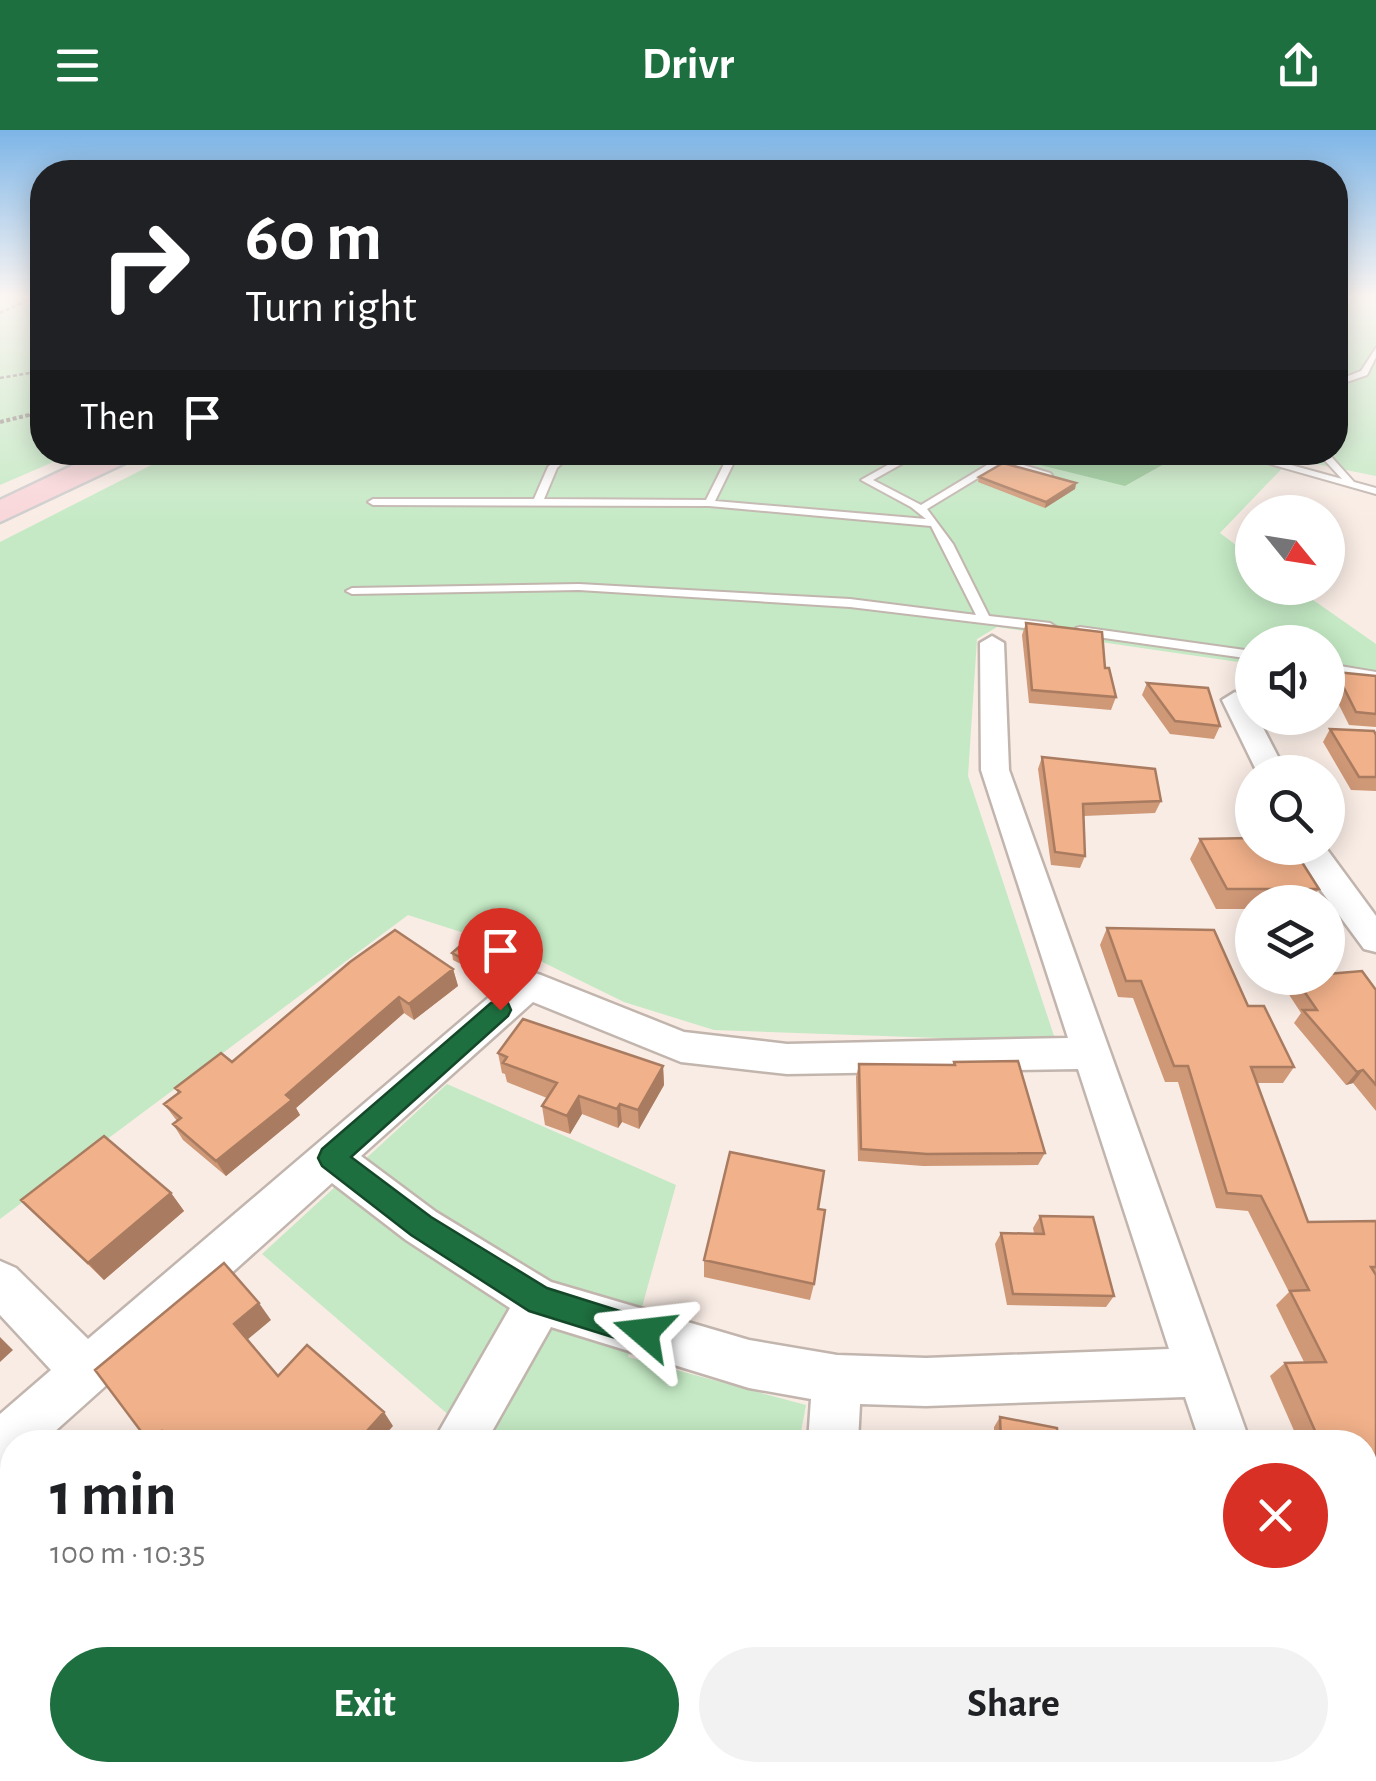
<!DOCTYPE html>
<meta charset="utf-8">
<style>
body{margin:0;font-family:"Alegreya Sans",sans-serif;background:#f2f2f2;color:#202124;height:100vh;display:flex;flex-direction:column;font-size:38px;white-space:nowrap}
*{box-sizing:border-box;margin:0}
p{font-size:32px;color:#757577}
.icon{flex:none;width:55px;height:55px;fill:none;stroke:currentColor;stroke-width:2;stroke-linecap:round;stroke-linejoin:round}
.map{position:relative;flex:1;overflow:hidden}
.panel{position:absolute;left:0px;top:1300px;width:1378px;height:352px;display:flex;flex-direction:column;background:#fff;border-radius:40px 40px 0 0;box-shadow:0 5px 25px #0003}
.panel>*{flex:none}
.guide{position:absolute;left:30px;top:30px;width:1318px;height:305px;border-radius:40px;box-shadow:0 5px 25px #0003;background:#202124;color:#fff;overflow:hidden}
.needle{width:65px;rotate:120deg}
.fabs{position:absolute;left:1235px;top:365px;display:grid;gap:20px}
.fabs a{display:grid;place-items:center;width:110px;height:110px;border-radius:50%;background:#fff;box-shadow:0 5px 25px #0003;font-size:50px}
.pin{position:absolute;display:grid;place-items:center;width:85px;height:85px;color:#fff;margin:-102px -42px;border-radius:50% 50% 50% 0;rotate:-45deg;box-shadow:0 0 10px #0007}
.pin .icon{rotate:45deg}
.me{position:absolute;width:110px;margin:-55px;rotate:287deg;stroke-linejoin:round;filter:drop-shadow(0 0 8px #0008)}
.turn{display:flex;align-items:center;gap:35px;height:210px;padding:0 50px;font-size:45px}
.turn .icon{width:130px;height:130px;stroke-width:2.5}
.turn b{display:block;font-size:70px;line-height:85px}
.then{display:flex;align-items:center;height:95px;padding:0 50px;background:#0003;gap:20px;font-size:38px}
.round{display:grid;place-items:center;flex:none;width:105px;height:105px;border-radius:52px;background:#f2f2f2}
.summary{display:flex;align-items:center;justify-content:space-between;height:170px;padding:0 50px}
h1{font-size:60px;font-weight:700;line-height:75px}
.button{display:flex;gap:20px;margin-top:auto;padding:20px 50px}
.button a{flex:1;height:115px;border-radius:60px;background:#1e6f3f;color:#fff;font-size:40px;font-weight:700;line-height:115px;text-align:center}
.button a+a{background:#f2f2f2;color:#202124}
header{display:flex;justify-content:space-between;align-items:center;height:130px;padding:0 50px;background:#1e6f3f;color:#fff;font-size:45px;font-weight:700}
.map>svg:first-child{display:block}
.green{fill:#c4e9c4}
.forest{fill:#96cb97}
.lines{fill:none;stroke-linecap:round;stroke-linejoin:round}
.lane-casing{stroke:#c1b5ae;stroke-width:4}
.street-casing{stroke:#c1b5ae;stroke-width:5}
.primary-casing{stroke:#cdcccc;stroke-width:5}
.path-far1{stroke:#988f8a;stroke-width:2.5;stroke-dasharray:4 2.5;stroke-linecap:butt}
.path{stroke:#988f8a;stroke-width:4;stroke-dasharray:4 2.5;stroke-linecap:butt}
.lane{fill:#fff;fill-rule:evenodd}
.street{fill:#fff;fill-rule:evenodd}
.primary{fill:#f9d6d9;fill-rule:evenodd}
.wall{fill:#cf9877}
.shaded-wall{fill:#a97c61}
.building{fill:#f1b18a;stroke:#a97c61;stroke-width:2.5}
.route{fill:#1e6f3f;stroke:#144829;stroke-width:2.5}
</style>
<header><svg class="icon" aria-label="menu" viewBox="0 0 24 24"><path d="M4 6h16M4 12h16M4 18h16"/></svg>Drivr<svg class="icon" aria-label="share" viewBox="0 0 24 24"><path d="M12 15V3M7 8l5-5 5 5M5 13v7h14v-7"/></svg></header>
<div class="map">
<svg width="1376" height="1651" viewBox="0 0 1376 1651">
<rect width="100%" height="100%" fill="#f9ece5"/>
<path class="green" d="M 0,165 L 42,165 L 42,322 L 74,323 L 0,355 Z
M 1335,165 L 1376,165 L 1376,346 L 1291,329 L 1220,403 L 1252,427 L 1252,458 L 1296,458 L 1376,514 L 1376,552 L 1328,545 L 1328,512 L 1252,512 L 1252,534 L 997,497 L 977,509 L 968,646 L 1056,912 L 714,900 L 624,872 L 520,821 L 408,785 L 0,1089 L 0,412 L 175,323 L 1042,322 L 1125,356 L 1184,323 L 1335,322 Z
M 447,954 L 676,1055 L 628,1227 L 806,1275 L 799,1312 L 480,1312 L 262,1124 Z
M 12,1345 L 12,1556 L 0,1572 L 0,1356 Z
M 1376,1525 L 1376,1651 L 1344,1651 L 1342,1640 L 1365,1640 L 1365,1526 Z
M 553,1640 L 1008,1640 L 1009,1651 L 548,1651 Z"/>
<path class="forest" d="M 992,323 L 1184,323 L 1125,356 Z"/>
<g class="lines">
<g class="lane-casing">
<path id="lane" d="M 1370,165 L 1376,165 L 1376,168 Z
M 1376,218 L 1376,227 L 1367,245 L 1335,256 L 1335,251 L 1361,241 Z
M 564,322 L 574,322 L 557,338 L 544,369 L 706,370 L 730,322 L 739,322 L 715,371 L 926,389 L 911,377 L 861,350 L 911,322 L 923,322 L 873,350 L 921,375 L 992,332 L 965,322 L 981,322 L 1050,343 L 1052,345 L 1047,348 L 1001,334 L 927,379 L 953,414 L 989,486 L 1050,493 L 1056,497 L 1050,501 L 850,477 L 579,460 L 352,464 L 346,461 L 352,458 L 579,454 L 850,469 L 976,485 L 931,396 L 709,376 L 373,375 L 368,372 L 373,369 L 534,369 L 548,337 Z
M 1228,322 L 1244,322 L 1342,349 L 1317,322 L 1327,322 L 1354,352 L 1376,358 L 1376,364 Z
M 1080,497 L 1252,521 L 1252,529 L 1076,504 L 1076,498 Z
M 1328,534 L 1376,542 L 1376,550 L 1328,542 Z"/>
</g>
<g class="street-casing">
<path id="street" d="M 992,506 L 1004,513 L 1009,640 L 1250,1312 L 1200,1312 L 1185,1267 L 926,1276 L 860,1274 L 858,1312 L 808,1312 L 811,1269 L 749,1258 L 551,1197 L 486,1312 L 433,1312 L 510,1178 L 406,1110 L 332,1053 L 43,1312 L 12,1312 L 12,1337 L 0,1343 L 0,1284 L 51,1240 L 0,1185 L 0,1131 L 16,1138 L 88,1209 L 515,845 L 528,841 L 541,845 L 684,902 L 787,914 L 1068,908 L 981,640 L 980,513 ZM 533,872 L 681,932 L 787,944 L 1078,939 L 1169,1219 L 926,1228 L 837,1225 L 749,1210 L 551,1152 L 436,1082 L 361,1026 Z
M 1235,562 L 1248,570 L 1252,588 L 1258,588 L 1286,642 L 1257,642 L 1222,570 Z
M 1296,718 L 1326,718 L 1376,786 L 1376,822 L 1364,819 L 1311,747 Z
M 1365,1435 L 1376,1435 L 1376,1491 L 1365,1491 Z
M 236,1640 L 299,1640 L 294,1651 L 231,1651 Z
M 769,1640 L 831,1640 L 830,1651 L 768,1651 Z
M 1271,1640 L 1333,1640 L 1334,1651 L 1272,1651 Z"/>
</g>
<g class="primary-casing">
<path id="primary" d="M 101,322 L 140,322 L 136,328 L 0,392 L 0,370 Z"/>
</g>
<path class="path-far1" d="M 0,183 L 39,165
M 0,248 L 42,241
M 27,286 L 42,282"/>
<path class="path" d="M 0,292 L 37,283"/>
<use href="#lane" class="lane"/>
<use href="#street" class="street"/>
<use href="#primary" class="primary"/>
</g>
<path class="wall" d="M 979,347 L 1076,353 L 1075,359 L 1045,378 L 978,352 Z
M 1026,493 L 1105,538 L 1116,567 L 1111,580 L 1029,573 L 1022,505 Z
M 1336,542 L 1376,546 L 1376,597 L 1349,595 L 1329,555 Z
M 1147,553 L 1220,596 L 1214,609 L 1170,604 L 1142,565 Z
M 1330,599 L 1376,605 L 1376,661 L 1351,660 L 1323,612 Z
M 1042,627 L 1161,671 L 1155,683 L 1084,686 L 1085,726 L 1080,738 L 1051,735 L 1038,639 Z
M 1200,709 L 1319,759 L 1310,772 L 1252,772 L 1252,779 L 1216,779 L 1190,729 Z
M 1107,798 L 1248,876 L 1294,937 L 1283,953 L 1257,953 L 1308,1092 L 1376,1091 L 1376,1359 L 1365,1359 L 1365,1312 L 1299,1312 L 1270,1246 L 1285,1233 L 1304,1232 L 1276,1175 L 1289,1162 L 1248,1081 L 1216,1078 L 1178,952 L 1165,952 L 1133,868 L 1118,867 L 1100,815 Z
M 452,823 L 512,828 L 490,849 L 453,830 Z
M 453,839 L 458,856 L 414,890 L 404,883 L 296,978 L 300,985 L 226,1046 L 183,1010 L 173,994 L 177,991 L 164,974 L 178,963 L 175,958 L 232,932 Z
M 1294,848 L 1376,860 L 1376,981 L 1353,953 L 1346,955 L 1294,893 L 1301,883 L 1286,860 Z
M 498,923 L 663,936 L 664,955 L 639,999 L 622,992 L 618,998 L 582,984 L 570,1004 L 545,995 L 542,976 L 547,968 L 507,952 L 505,944 L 502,943 Z
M 954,932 L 1045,1023 L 1038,1035 L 923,1036 L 858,1031 L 856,947 L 859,934 L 953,935 Z
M 171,1063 L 184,1081 L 104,1150 L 21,1070 Z
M 1040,1086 L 1114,1166 L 1106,1177 L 1007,1175 L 995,1114 L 1001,1103 L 1034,1103 L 1033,1098 Z
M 704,1130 L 814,1154 L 810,1170 L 704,1147 Z
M 1000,1287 L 1058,1312 L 994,1312 L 994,1297 Z
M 1060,1640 L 1213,1640 L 1215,1651 L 1083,1651 L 1060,1647 Z"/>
<path class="shaded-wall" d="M 1076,353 L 1075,359 L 1045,378 L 1046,372 Z
M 511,821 L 512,828 L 490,849 L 488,842 Z
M 453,839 L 458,856 L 414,890 L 409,874 Z
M 399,867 L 404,883 L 296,978 L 300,985 L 226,1046 L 216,1031 L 286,965 Z
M 663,936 L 664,955 L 639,999 L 638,980 Z
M 1363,940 L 1353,953 L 1346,955 L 1357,942 Z
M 579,966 L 582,984 L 570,1004 L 567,986 Z
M 620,974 L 622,992 L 618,998 L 617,979 Z
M 171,1063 L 184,1081 L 104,1150 L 88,1133 Z
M 259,1173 L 271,1190 L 247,1210 L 234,1194 Z
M 0,1207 L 13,1220 L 0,1232 Z
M 384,1282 L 393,1296 L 379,1312 L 357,1312 Z
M 162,1301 L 175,1312 L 149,1312 Z
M 0,1599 L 12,1602 L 12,1616 L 0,1603 Z
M 35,1640 L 55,1640 L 65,1651 L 45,1651 Z
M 469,1640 L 479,1640 L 474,1651 L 464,1651 Z"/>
<path class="building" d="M 1003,333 L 1076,353 L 1046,372 L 979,347 Z
M 1026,493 L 1102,502 L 1105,538 L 1109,538 L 1116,567 L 1032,560 Z
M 1336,542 L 1376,546 L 1376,584 L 1356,582 Z
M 1147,553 L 1208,558 L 1220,596 L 1175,591 Z
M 1330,599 L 1374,601 L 1376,605 L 1376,647 L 1359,647 Z
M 1042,627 L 1155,639 L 1161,671 L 1083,674 L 1085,726 L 1055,722 Z
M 1252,708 L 1252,718 L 1293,718 L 1319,759 L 1227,759 L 1200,709 Z
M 1107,798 L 1214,800 L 1248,876 L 1264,876 L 1294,937 L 1251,937 L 1308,1092 L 1376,1091 L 1376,1137 L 1371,1137 L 1376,1145 L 1376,1349 L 1365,1349 L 1365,1312 L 1320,1312 L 1285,1233 L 1326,1232 L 1290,1161 L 1309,1160 L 1261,1066 L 1227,1063 L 1188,936 L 1174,936 L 1141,851 L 1126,851 Z
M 395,800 L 453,839 L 409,874 L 399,867 L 286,965 L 292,970 L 216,1031 L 173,994 L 181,988 L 164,974 L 180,962 L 175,958 L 221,923 L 232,932 L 350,832 Z
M 475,803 L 511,821 L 488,842 L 452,823 Z
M 1362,841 L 1376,860 L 1376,955 L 1363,940 L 1357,942 L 1303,880 L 1317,880 L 1295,848 L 1328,848 L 1328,844 Z
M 523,889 L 663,936 L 638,980 L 620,974 L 617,979 L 579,966 L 567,986 L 542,976 L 557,953 L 503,933 L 507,927 L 498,923 Z
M 1018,931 L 1045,1023 L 927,1024 L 861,1019 L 859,934 L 955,935 L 954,932 Z
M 104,1006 L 171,1063 L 88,1133 L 21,1070 Z
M 730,1022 L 824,1041 L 818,1079 L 825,1080 L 814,1154 L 704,1130 Z
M 1040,1086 L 1093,1087 L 1114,1166 L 1013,1164 L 1001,1103 L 1044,1104 Z
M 224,1133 L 259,1173 L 234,1194 L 278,1246 L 307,1215 L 384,1282 L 357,1312 L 174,1312 L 162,1301 L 149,1312 L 95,1240 Z
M 1000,1287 L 1057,1298 L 1058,1312 L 1001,1312 Z
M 0,1603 L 12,1616 L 12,1640 L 35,1640 L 45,1651 L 0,1651 Z
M 321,1640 L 469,1640 L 464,1651 L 328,1651 L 319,1644 Z
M 1074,1640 L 1213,1640 L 1215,1651 L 1119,1651 L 1074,1642 Z"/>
<linearGradient id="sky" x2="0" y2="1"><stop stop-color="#7db5e7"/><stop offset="0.42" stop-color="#fcf6f3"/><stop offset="1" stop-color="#fcf6f3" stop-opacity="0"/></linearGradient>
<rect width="1376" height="396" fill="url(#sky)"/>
<path class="route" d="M 500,871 L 508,873 L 511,880 L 508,886 L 351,1027 L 431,1087 L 547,1158 L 655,1192 L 660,1202 L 655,1213 L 644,1217 L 529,1181 L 411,1105 L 322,1036 L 318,1028 L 322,1019 L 491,873 Z"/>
</svg>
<div class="fabs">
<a><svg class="needle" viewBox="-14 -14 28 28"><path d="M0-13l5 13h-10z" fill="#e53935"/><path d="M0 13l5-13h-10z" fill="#757577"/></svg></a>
<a><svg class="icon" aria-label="sound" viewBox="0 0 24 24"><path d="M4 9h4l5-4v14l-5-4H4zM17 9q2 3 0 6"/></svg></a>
<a><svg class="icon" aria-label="search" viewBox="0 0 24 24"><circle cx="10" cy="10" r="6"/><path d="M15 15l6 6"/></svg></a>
<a><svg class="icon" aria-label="layers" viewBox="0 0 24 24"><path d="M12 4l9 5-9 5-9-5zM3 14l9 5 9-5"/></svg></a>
</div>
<div class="pin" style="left:500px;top:880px;background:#d93025"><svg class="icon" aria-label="arrive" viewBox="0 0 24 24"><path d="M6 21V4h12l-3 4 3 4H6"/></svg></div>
<svg class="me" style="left:644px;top:1202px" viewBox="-20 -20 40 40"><path d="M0-17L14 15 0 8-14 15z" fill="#1e6f3f" stroke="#fff" stroke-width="4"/></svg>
<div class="guide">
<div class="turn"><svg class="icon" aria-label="right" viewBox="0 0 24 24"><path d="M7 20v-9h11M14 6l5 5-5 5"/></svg><div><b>60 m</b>Turn right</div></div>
<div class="then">Then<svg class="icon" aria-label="arrive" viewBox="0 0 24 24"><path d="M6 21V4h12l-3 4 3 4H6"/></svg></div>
</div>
<section class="panel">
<div class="summary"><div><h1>1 min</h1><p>100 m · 10:35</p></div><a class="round" style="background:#d93025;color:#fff"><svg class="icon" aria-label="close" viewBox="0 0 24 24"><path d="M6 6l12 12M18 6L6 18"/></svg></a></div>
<div class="button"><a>Exit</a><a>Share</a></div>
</section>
</div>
